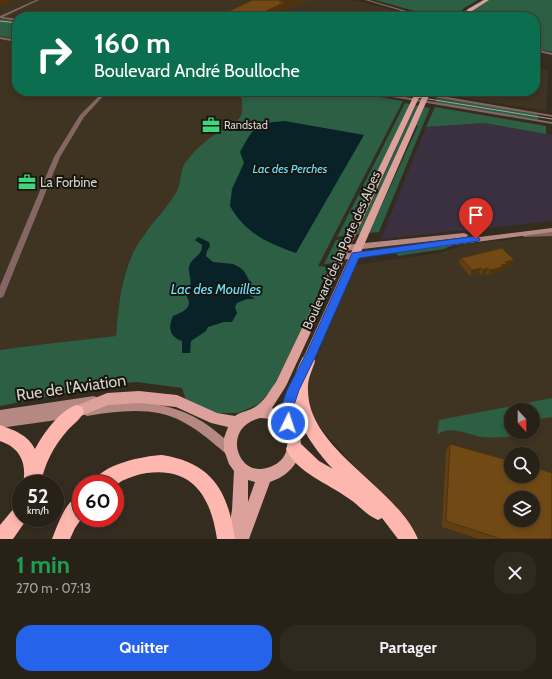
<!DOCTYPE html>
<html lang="fr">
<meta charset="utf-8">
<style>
body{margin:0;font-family:Cabin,sans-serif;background:#2f2920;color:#f1f3f6;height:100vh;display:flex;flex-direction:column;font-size:15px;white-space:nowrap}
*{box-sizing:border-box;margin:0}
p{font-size:13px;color:#a4a3a1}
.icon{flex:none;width:22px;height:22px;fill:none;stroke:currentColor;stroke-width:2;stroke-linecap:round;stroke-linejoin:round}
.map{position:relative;height:539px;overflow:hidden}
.drawer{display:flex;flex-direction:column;background:#272117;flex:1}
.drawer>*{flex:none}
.hud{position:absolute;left:12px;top:12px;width:528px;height:84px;border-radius:16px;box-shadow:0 2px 6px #0003,0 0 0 1px #433e36;background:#0b6e4f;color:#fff;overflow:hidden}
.needle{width:26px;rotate:159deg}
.tools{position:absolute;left:504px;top:403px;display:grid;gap:8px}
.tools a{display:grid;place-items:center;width:36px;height:36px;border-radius:50%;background:#272117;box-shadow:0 2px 6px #0003,0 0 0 1px #433e36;font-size:20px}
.speed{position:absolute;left:12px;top:475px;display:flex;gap:8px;font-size:20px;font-weight:700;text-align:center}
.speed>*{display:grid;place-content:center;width:52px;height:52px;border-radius:50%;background:#272117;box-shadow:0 2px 6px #0003,0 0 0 1px #433e36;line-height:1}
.speed small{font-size:10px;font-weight:400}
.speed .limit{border:6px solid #d22;background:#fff;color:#111}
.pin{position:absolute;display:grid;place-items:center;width:34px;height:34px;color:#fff;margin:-41px -17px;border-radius:50% 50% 50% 0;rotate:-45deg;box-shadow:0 0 4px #0007}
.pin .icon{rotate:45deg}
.me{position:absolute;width:44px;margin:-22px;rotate:4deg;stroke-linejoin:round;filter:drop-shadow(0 0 3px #0008)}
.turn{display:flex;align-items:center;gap:14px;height:84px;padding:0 16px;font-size:18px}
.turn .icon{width:52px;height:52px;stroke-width:2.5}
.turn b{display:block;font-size:28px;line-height:34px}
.round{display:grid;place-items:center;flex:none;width:42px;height:42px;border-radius:16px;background:#2f2920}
.headline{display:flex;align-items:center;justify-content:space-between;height:68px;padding:0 16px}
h1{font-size:24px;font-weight:800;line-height:30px;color:#1e9e55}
.primary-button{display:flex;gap:8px;margin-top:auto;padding:8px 16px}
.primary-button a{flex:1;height:46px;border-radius:16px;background:#2563eb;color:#fff;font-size:16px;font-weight:800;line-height:46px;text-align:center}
.primary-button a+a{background:#2f2920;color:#f1f3f6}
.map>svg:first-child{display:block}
.built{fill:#3f3421;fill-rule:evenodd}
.industrial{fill:#3a303f}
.green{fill:#2c5f44}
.water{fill:#082228}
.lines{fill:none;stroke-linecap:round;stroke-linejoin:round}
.street{fill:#846764;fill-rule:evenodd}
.secondary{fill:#b68882;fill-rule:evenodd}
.primary{fill:#dca19a;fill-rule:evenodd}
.highway{fill:#feb7af;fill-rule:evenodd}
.tram{stroke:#a9a399;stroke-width:1}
.wall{fill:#613f12}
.shaded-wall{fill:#4f330f}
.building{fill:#714915;stroke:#4f330f;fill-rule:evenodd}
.route{fill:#2563eb;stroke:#184099}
.labels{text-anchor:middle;stroke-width:4;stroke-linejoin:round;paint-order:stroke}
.far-poi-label{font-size:11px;fill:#d9d4cc;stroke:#18150f;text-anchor:start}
.far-water-label{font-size:12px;font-style:italic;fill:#6ae4fe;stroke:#18150f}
.poi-label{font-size:13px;fill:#d9d4cc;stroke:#18150f;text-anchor:start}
.street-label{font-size:13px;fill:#d9d4cc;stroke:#18150f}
.water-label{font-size:14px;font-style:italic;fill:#6ae4fe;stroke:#18150f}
.near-street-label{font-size:16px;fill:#d9d4cc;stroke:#18150f}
</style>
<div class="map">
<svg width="552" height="539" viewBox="0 0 552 539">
<rect width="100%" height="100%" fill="#342c1f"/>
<path class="built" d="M 0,0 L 350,0 L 363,2 L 404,13 L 389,17 L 17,17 L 17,91 L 390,91 L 375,117 L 242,112 L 237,121 L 216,135 L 193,154 L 182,172 L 178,190 L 170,202 L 143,235 L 124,274 L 119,303 L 116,336 L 45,344 L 0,350 Z
M 535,68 L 548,70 L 546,111 L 441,94 L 439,93 L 440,91 L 535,91 Z
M 552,235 L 552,539 L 420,539 L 311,417 L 305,384 L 356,265 L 440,253 L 467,244 ZM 511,410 L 533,410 L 533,432 L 511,432 ZM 511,454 L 533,454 L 533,476 L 511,476 ZM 511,498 L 533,498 L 533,520 L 511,520 Z"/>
<path class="industrial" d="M 484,123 L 552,135 L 552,221 L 381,239 L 426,127 Z"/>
<path class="green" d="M 375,0 L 478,0 L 464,8 L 455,17 L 428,17 L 418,12 Z
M 482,0 L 552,0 L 552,52 L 535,49 L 535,17 L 459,17 L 465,11 Z
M 0,19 L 17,21 L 17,39 L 0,36 Z
M 241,91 L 345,91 L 403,101 L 318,266 L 328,267 L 316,299 L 274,386 L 259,404 L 238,413 L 216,413 L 186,400 L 182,388 L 137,382 L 113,384 L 0,406 L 0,350 L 45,344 L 116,336 C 119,300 122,265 144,235 C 154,220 168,207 177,191 C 181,183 180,173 184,165 C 192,152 205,141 217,133 C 225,129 237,124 241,115 C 244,109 241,98 241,91 Z
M 437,98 L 538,114 L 538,120 L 435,103 Z
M 405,103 L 410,104 L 348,235 L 337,237 Z
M 416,105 L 419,106 L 361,234 L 356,235 Z
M 424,107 L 430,108 L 379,232 L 369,233 L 418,126 L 416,125 Z
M 435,107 L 546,126 L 546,134 L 484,123 L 426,127 Z
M 346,239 L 334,263 L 324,264 L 336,240 Z
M 456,244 L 444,249 L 398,256 L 396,253 Z
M 552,398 L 552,417 L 533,420 L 533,410 L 511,410 L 511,432 L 515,432 L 508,437 C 500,437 491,438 483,437 C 468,435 450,424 437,435 L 439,420 Z"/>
<path class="water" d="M 285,121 L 364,135 L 296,253 C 268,243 246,234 230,206 L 232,189 L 244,163 L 240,152 C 254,127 255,123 285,121 Z
M 198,237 L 209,242 L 210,246 L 207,251 L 206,256 L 213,262 L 233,264 L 239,267 L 244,271 L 250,282 L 244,294 L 253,297 L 254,299 L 247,299 L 237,303 L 235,307 L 237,313 L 232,322 L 224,322 L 208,327 L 206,331 L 191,341 L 190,353 L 182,353 L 182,341 C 169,337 168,327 173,316 C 178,314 189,310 189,303 C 189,300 186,297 187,294 C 187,291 190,288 190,286 C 192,279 188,273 189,267 C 191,257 203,256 202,245 L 195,240 Z"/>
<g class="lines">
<path class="street" d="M 36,0 L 39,0 L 3,17 L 17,19 L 17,21 L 0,18 L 0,16 Z
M 365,0 L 369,0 L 427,17 L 422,17 Z
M 237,7 L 240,8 L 222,17 L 217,17 Z
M 0,37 L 17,40 L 17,42 L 0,39 Z
M 535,49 L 552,53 L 552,55 L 535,51 Z
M 104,91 L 108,91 L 84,117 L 60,157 L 4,295 L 3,297 L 0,298 L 0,286 L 54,157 L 80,115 Z
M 360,91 L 370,91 L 552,122 L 552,124 L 362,92 Z
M 402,91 L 412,91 L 552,115 L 552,117 L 404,92 Z
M 552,232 L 552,236 L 524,237 L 521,235 L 524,233 Z"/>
<path class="secondary" d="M 552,228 L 552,232 L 341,260 L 337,257 L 341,254 Z
M 464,233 L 468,235 L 467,237 L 345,251 L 341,248 L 345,245 Z
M 94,396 L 98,398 L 99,401 L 98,404 L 95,405 C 133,400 170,401 203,422 C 214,429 223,438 233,445 L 235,449 L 233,453 L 229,454 L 225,453 C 212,442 199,430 183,422 C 154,406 119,411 87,416 L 83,414 L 82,411 L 83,408 L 85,407 L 73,409 L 75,410 L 76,413 L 75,416 L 71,418 L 0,428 L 0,410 Z"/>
<path class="primary" d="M 484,0 L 489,0 L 472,11 L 466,17 L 461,17 L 468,9 Z
M 416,91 L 422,91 L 286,386 L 272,408 L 280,411 L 294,377 L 298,376 L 302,377 L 304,381 C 301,390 294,401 294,410 C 293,423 297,426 300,437 C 305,459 289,476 270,482 L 249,539 L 227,539 L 232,510 L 234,471 L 229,464 L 224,450 L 224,438 L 228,427 L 211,423 L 176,407 L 139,403 L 108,405 L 76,418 L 71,416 L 69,412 L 71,408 L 107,393 L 139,391 L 177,395 L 217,413 L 235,416 C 242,411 249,411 255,407 C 264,402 270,390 276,382 ZM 260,418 C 294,418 299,465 261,469 C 236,471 223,427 260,418 ZM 248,480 L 255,482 L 248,502 Z
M 425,91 L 431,91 L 311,367 L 309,371 L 305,372 L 301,371 L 299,367 Z"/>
<path class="highway" d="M 308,355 L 313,357 L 315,361 C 312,371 307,380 308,390 C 308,450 396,486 418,539 L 398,539 L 382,518 L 378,520 C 366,515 359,505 348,498 C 329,484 296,472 286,449 L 288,443 L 294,441 L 300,443 L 319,461 L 333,469 C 315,450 291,417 292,389 C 293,378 298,366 303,357 Z
M 76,405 L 82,407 L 84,412 C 80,420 73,424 67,431 C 54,446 44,464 41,484 L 23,484 C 27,464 21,448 0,441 L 0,425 C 14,430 28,435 35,449 C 44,433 58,412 76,405 Z
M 162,455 C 213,463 228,492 235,539 L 217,539 C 211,498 194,467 147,473 C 139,474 131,477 124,480 C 121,481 118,484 116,485 C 111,486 99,484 92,484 C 101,464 143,456 162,455 Z
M 81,494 L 82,518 L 75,528 L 70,539 L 52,539 C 58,524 65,501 81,494 Z
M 21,504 L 21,518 L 28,518 L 27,519 L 13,539 L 0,539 L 0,525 L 15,507 Z"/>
<path class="tram" d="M 0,21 L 17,23
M 379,91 L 552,119"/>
</g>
<path class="wall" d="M 253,0 L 310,0 L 310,1 L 284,9 L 284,12 L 275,17 L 229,17 L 229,11 Z
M 461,258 L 514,260 L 512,265 L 506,267 L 505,269 L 501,270 L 500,272 L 488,275 L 486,274 L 481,275 L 479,273 L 470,276 L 459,263 Z
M 450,444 L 552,539 L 479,539 L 442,527 L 446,451 Z"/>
<path class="shaded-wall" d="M 0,0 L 10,0 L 11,2 L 0,6 Z
M 283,0 L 310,0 L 310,1 L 284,9 L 284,12 L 275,17 L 256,17 L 256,16 L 279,1 Z
M 514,260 L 512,265 L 506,267 L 505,269 L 501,270 L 500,272 L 488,275 L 490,270 L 501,265 L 505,262 Z
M 481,268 L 479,273 L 470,276 L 472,270 Z
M 488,268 L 486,274 L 481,275 L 483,270 Z"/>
<path class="building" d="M 253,0 L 283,0 L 279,1 L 285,2 L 256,16 L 229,11 Z
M 502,248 L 514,260 L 505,262 L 507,264 L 501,265 L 503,267 L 490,270 L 488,268 L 483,270 L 481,268 L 472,270 L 461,258 Z
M 450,444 L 511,461 L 511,476 L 533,476 L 533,467 L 552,473 L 552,539 L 501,539 L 446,521 ZM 511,498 L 533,498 L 533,520 L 511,520 Z"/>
<path class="route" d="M 476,236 L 480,239 L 479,241 L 359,258 L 317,353 L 299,390 L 293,408 L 294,423 L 292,427 L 288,429 L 283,427 L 281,423 L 281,408 L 287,390 L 307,352 L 352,253 Z"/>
<defs>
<g id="office-bare" transform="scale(1.38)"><path d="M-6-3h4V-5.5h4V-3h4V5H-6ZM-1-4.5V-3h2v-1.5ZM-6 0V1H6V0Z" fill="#3fd77d" stroke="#18150f" stroke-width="2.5" paint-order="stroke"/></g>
</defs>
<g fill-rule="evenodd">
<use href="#office-bare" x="211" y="125"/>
<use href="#office-bare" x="27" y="182"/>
</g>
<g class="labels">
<g class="far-poi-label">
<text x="224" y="129">Randstad</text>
</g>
<g class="far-water-label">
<text x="290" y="173">Lac des Perches</text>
</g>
<g class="poi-label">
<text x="40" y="187">La Forbine</text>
</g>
<g class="street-label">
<text transform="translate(341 250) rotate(-66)" y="5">Boulevard de la Porte des Alpes</text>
</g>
<g class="water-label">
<text x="216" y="294">Lac des Mouilles</text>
</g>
<g class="near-street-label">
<text transform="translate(71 387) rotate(-8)" y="6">Rue de l'Aviation</text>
</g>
</g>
</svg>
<div class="tools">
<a><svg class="needle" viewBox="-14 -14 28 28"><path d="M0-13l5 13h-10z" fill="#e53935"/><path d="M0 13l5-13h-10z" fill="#a4a3a1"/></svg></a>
<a><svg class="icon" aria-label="search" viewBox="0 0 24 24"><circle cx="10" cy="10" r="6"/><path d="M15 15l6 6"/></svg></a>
<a><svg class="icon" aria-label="layers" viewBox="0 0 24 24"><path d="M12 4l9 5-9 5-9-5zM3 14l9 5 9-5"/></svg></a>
</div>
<div class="speed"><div>52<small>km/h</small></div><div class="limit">60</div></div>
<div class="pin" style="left:476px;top:239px;background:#d93025"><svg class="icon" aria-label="arrive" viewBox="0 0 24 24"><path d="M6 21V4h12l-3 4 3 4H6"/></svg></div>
<svg class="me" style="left:288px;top:423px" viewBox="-20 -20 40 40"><circle r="17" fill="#2563eb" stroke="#fff" stroke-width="3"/><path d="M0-11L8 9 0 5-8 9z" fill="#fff"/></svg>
<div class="hud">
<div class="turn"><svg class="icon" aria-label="right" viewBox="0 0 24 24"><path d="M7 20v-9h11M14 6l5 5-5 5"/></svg><div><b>160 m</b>Boulevard André Boulloche</div></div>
</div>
</div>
<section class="drawer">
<div class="headline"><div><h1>1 min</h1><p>270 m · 07:13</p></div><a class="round"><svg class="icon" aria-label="close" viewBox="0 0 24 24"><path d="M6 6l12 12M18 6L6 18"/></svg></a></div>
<div class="primary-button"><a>Quitter</a><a>Partager</a></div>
</section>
